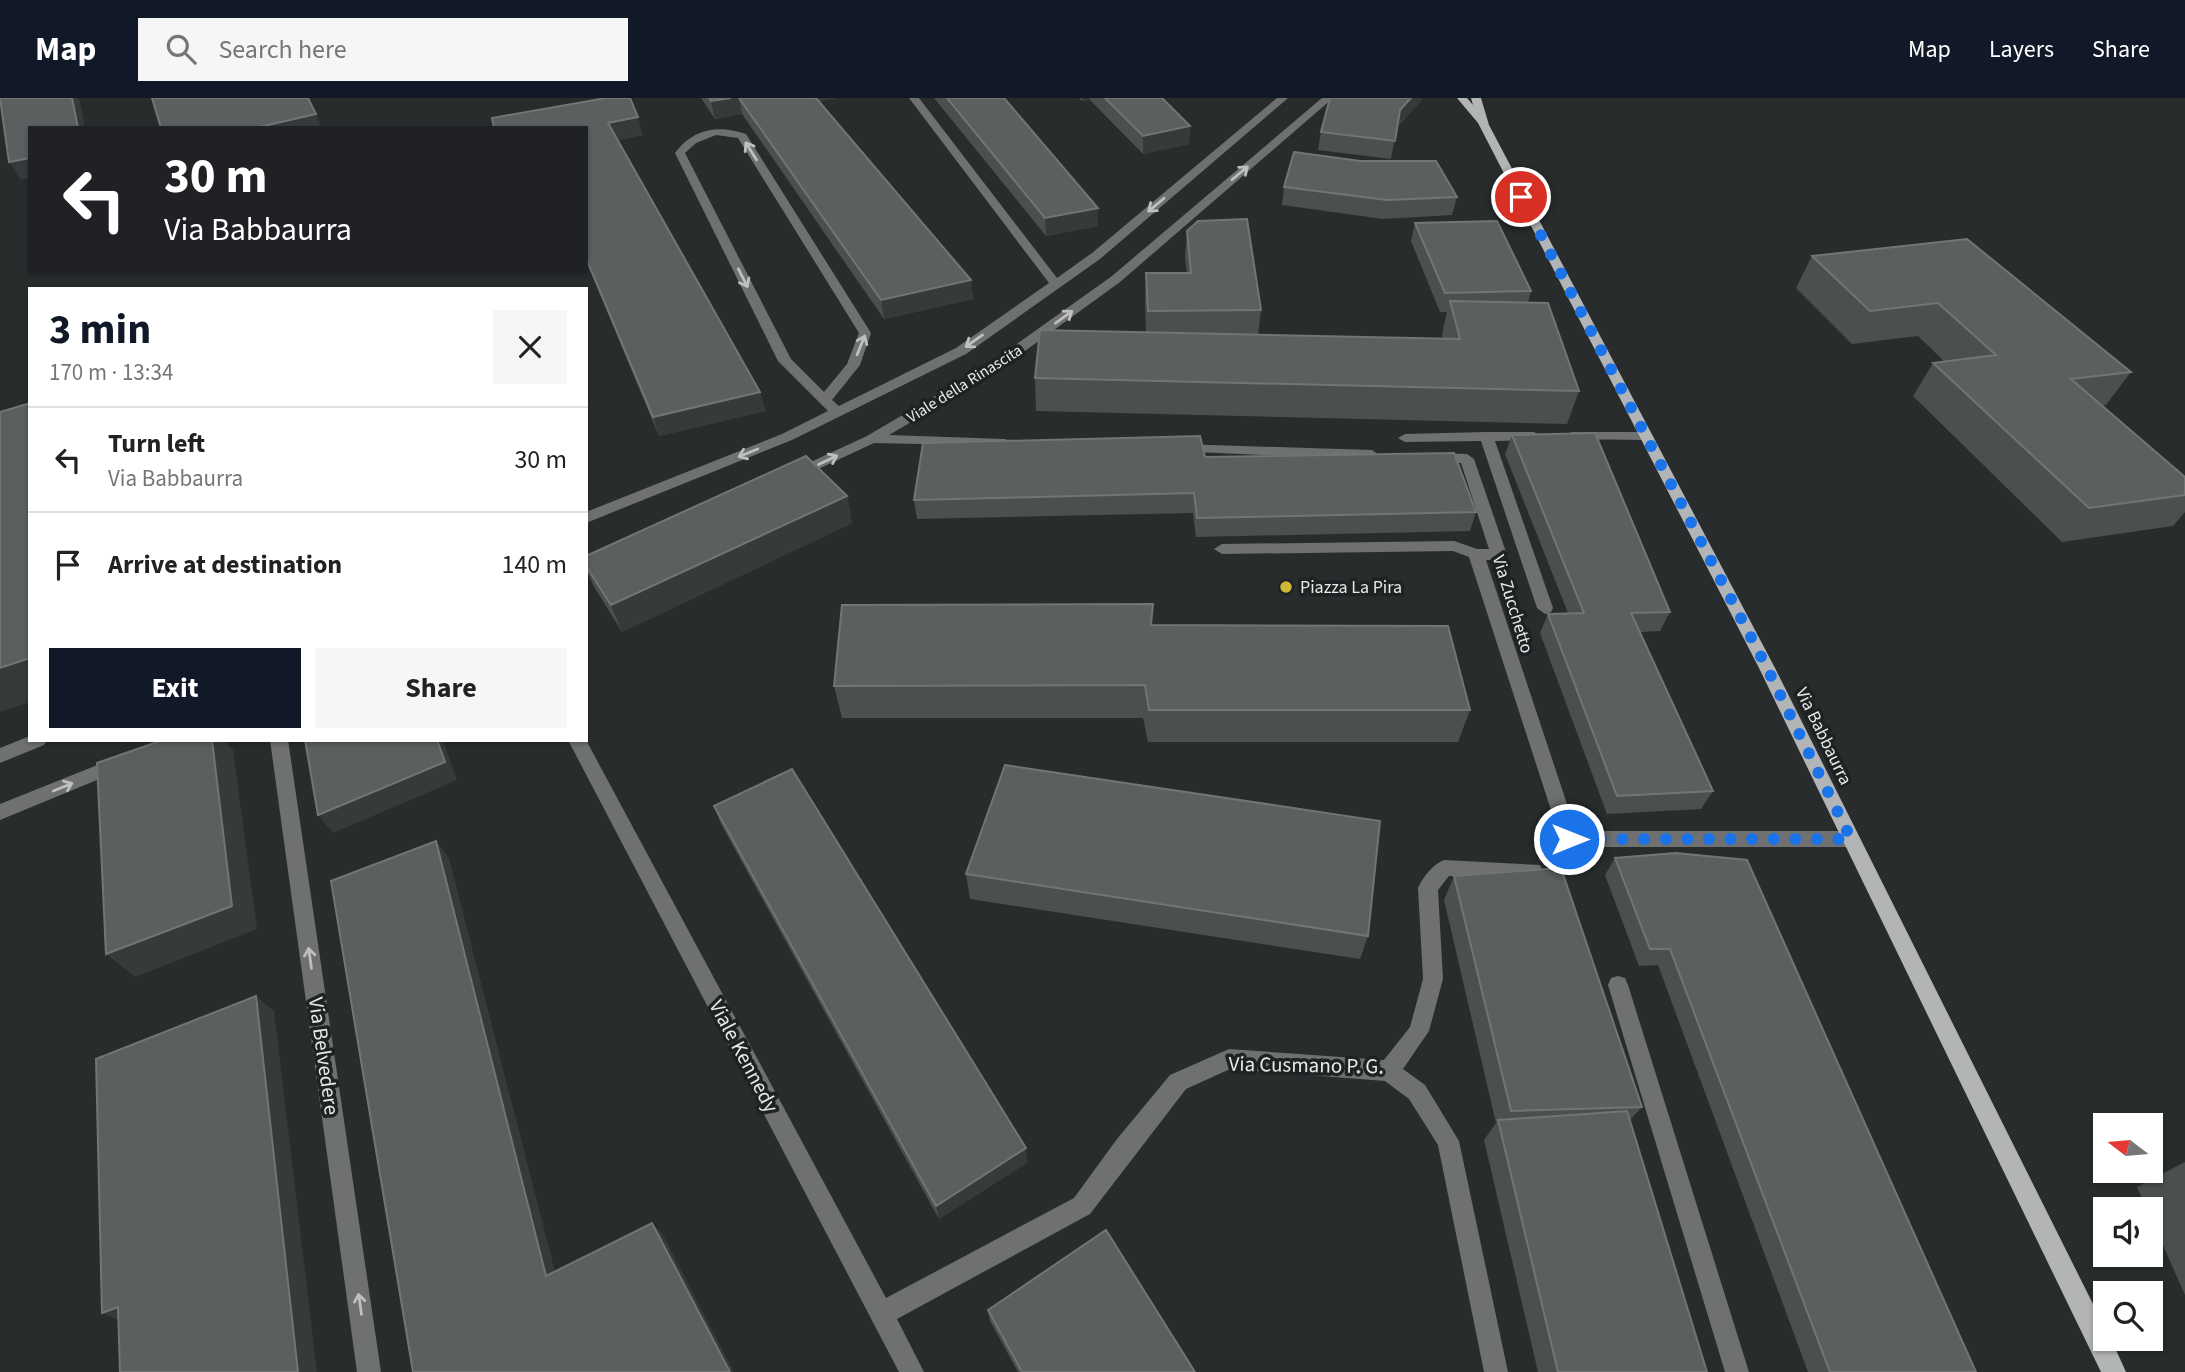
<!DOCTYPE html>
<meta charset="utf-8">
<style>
body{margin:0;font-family:"Source Sans 3",sans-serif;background:#f6f6f6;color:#222;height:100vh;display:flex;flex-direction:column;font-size:26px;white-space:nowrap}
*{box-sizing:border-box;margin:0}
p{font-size:23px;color:#767676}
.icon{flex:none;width:38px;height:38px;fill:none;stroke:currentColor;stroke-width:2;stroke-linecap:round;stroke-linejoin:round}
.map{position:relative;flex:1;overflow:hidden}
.panel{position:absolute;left:28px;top:189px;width:560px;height:455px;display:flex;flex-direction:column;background:#fff;border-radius:0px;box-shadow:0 2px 5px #0004}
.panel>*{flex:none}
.banner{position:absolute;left:28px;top:28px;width:560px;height:147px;border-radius:0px;box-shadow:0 2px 5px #0004;background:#202124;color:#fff;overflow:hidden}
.needle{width:46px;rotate:286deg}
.tools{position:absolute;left:2093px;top:1015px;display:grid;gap:14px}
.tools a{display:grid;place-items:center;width:70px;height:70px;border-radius:0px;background:#fff;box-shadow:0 2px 5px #0004;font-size:35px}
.pin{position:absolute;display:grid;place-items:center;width:60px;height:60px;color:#fff;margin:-30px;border:4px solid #fff;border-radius:50%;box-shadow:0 2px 7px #0007}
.me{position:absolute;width:77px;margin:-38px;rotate:90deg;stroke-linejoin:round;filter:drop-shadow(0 0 5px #0008)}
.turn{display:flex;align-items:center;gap:24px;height:147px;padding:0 21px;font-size:32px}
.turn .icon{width:91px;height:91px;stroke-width:2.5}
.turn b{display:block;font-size:49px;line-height:60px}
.round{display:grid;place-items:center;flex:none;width:74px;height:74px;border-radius:0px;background:#f6f6f6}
.overview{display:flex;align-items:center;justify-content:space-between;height:119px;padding:0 21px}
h1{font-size:42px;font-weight:700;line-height:52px;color:#111827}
.action{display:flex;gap:14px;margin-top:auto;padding:14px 21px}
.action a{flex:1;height:80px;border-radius:0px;background:#111827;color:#fff;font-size:28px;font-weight:700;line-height:80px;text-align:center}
.action a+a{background:#f6f6f6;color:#222}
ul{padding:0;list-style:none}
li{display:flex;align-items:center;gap:21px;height:105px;padding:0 21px;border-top:2px solid #e0e0e0}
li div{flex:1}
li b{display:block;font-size:26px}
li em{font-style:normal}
header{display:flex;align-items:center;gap:42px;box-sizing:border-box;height:98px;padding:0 35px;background:#111827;color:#fff}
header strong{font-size:33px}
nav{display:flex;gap:38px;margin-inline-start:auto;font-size:24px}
.search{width:490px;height:63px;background:#f6f6f6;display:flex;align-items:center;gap:18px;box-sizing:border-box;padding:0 24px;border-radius:0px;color:#767676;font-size:26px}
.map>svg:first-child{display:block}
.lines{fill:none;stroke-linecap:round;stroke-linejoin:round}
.minor{fill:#6f7071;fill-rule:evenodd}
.major{fill:#b2b4b6;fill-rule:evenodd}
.wall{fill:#4b4f4f}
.shaded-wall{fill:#363a3a}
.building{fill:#5c5f5f;stroke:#727575;stroke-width:2}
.oneway{stroke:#bebfc0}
.route{stroke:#1a73e8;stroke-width:12;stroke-dasharray:0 21.6}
.poi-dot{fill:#ceb837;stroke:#1f2223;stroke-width:2.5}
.labels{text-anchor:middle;stroke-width:7;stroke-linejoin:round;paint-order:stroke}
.far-street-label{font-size:16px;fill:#e8e9ea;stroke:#1f2223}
.poi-label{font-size:18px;fill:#e8e9ea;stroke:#1f2223;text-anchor:start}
.street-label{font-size:18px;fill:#e8e9ea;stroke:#1f2223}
.near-street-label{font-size:21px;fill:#e8e9ea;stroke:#1f2223}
</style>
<header>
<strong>Map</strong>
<div class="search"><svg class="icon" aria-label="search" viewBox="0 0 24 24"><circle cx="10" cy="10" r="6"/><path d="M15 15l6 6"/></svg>Search here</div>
<nav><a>Map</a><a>Layers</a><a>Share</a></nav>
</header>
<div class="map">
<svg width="2185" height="1274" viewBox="0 0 2185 1274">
<rect width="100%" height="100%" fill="#292c2d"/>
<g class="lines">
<path class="minor" d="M 909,0 L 919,0 L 1057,180 L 1092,155 L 1277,0 L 1288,0 L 1100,161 L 966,256 L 792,342 L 586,425 L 586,414 L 782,336 L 828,313 L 778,263 L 675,55 C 692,31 718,26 746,36 L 871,235 L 860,267 L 832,302 L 839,308 L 956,250 L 1049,185 ZM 716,37 L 738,40 L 859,235 L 847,266 L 824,294 L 791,261 L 685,55 L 696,45 Z
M 1322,0 L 1333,0 L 1120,184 L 996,274 L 889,337 L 1005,341 L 1012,345 L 1010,348 L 874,345 L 799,380 L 789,380 L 787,377 L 789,374 L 867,338 L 986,268 L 1112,178 Z
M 1486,334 L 1534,334 L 1541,338 L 1534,342 L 1495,343 L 1553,510 L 1551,514 L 1545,516 L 1537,510 L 1481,343 L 1405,344 L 1398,340 L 1405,336 Z
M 1572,334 L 1646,334 L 1653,338 L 1646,342 L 1567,341 L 1565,338 Z
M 1180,346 L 1372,352 L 1379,357 L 1372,362 L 1175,353 L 1175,347 Z
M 1432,355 L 1467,356 L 1474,361 L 1507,457 L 1499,462 L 1486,462 L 1576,733 L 1851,733 L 1858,736 L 1860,741 L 1858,746 L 1851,749 L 1569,749 L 1562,746 L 1469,459 L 1453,453 L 1222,456 L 1214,451 L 1222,446 L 1454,443 L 1477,451 L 1489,451 L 1461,365 L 1427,363 L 1425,360 Z
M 30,638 L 30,642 L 47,642 L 44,647 L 0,665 L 0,650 Z
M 270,642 L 288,642 L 381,1274 L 357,1274 Z
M 568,642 L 586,642 L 886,1200 L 1074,1100 L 1117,1041 L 1170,977 L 1229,951 L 1384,962 L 1410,929 L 1423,881 L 1418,790 C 1423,779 1433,766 1444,762 L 1540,767 L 1543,773 L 1540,779 L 1533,781 L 1449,778 L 1438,792 L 1443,881 L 1429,933 L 1403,971 L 1425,987 L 1459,1043 L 1508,1274 L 1484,1274 L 1438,1047 L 1409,1001 L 1385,983 L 1230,971 L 1186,991 L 1090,1116 L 897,1221 L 924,1274 L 899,1274 Z
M 120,658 L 126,660 L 129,665 L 126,670 L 0,722 L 0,706 Z
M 1618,878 L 1625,880 L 1628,887 L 1749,1274 L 1725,1274 L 1608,887 L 1611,880 Z"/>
<path class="major" d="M 1457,0 L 1467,0 L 1473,7 L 1471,0 L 1481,0 L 1489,27 L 1775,570 L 2105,1230 L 2105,1241 L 2111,1241 L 2126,1274 L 2101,1274 L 1759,570 L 1478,25 Z"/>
</g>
<path class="wall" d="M 701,0 L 837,0 L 819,3 L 971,182 L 973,201 L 884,221 L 742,16 L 715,21 Z
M 934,0 L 1004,0 L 1098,110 L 1098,128 L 1046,138 Z
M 1079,0 L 1162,0 L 1190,28 L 1189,46 L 1143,56 L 1090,2 L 1082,3 Z
M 1422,2 L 1397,29 L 1391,61 L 1318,52 L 1321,34 Z
M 586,30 L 643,37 L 618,42 L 760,294 L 765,313 L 659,338 L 586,163 Z
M 1284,89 L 1457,99 L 1452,117 L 1383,121 L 1282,107 Z
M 1415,125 L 1531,193 L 1528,205 L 1579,293 L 1567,326 L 1036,313 L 1035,280 L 1146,234 L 1145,202 L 1146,175 L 1187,175 L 1185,159 L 1187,133 L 1261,212 L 1258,237 L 1443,241 L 1442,236 L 1447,214 L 1440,214 L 1411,143 Z
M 1812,158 L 2131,274 L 2106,307 L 2102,308 L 2185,379 L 2185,414 L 2173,428 L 2062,444 L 1913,298 L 1933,265 L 1945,264 L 1918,238 L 1852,246 L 1796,190 Z
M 1512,337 L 1670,514 L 1660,533 L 1640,534 L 1713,693 L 1701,711 L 1607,716 L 1540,535 L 1548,516 L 1568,515 L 1505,356 Z
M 1205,359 L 1476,414 L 1470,433 L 1196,439 L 1193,415 L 917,421 L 914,402 Z
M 847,398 L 852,425 L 622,534 L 593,487 L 586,471 L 586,458 Z
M 1152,527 L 1470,612 L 1458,644 L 1148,644 L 1143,620 L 842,620 L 834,588 Z
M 714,708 L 1028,1064 L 939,1121 L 721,726 Z
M 1615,760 L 1976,1274 L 1808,1274 L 1658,867 L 1639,868 L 1605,777 Z
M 966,776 L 1368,838 L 1360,861 L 970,801 Z
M 1454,778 L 1642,1009 L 1630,1022 L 1707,1274 L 1538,1274 L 1484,1042 L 1496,1025 L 1444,802 Z
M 2185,1064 L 2185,1197 L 2151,1120 L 2151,1111 L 2147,1111 L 2137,1089 Z
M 988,1212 L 1195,1274 L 1018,1274 L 990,1223 Z"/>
<path class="shaded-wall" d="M 72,0 L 79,0 L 85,30 L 78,30 Z
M 731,0 L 739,0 L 742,16 L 715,21 L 711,3 Z
M 808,0 L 837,0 L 809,5 Z
M 1082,0 L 1090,0 L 1090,2 L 1082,3 Z
M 1411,0 L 1422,0 L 1422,2 L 1396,29 L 1400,12 Z
M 316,16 L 322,30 L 255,30 Z
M 638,19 L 643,37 L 614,43 L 608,25 Z
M 1190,28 L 1189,46 L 1143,56 L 1143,38 Z
M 30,60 L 30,80 L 21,82 L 9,64 Z
M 1098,110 L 1098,128 L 1046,138 L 1045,120 Z
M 971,182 L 973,201 L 884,221 L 881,202 Z
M 760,294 L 765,313 L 659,338 L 653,319 Z
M 847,398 L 852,425 L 622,534 L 611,507 Z
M 30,560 L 30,604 L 0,614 L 0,570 Z
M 212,642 L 224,642 L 233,652 L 257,831 L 135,879 L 106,856 Z
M 437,642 L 443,642 L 457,682 L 333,735 L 318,717 Z
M 436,743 L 449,760 L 559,1189 L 546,1178 Z
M 256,898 L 274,913 L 317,1274 L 298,1274 Z
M 1026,1050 L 1028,1064 L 939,1121 L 936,1108 Z
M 652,1125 L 663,1137 L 734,1274 L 730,1274 Z
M 118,1209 L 127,1226 L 102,1215 Z"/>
<path class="building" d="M 0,0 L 72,0 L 78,30 L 30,30 L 30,60 L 9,64 Z
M 152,0 L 308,0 L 316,16 L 255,30 L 161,30 Z
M 606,0 L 630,0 L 638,19 L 608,25 L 760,294 L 653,319 L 586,160 L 586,30 L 494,30 L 492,20 Z
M 709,0 L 731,0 L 711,3 Z
M 739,0 L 816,0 L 971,182 L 881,202 Z
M 947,0 L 1004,0 L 1098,110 L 1045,120 Z
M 1105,0 L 1162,0 L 1190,28 L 1143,38 Z
M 1330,0 L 1411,0 L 1400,12 L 1395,43 L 1321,34 Z
M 1294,54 L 1360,63 L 1436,63 L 1457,99 L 1387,102 L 1284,89 Z
M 1247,121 L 1261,212 L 1148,213 L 1146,175 L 1191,175 L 1187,133 L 1198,123 Z
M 1497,123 L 1531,193 L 1445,195 L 1415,125 Z
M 1967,141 L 2131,274 L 2071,281 L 2185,379 L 2185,397 L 2089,410 L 1933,265 L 1996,257 L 1938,205 L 1870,213 L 1812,158 Z
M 1450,203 L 1548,205 L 1579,293 L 1035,280 L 1040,232 L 1460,241 Z
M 30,305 L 30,560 L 0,570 L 0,314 Z
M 1595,335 L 1670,514 L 1631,515 L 1713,693 L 1617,698 L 1548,516 L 1584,515 L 1512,337 Z
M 1200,338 L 1205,359 L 1454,355 L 1476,414 L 1197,420 L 1194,395 L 914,402 L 923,345 Z
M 806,358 L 847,398 L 611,507 L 586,468 L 586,458 Z
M 1153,506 L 1151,527 L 1448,528 L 1470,612 L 1149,612 L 1145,587 L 834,588 L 842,507 Z
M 163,642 L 212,642 L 232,808 L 106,856 L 97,665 Z
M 305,642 L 437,642 L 445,664 L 318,717 Z
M 1005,667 L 1380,723 L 1368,838 L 966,776 Z
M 792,671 L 1026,1050 L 936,1108 L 714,708 Z
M 436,743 L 546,1178 L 652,1125 L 730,1274 L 413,1274 L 331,783 Z
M 1676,755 L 1747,762 L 1976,1274 L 1830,1274 L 1670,851 L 1650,851 L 1615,760 Z
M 1561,770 L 1642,1009 L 1511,1013 L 1454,778 Z
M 256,898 L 298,1274 L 120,1274 L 118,1209 L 102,1215 L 96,961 Z
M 1627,1013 L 1707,1274 L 1558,1274 L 1498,1022 Z
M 1106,1132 L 1195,1274 L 1022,1274 L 988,1212 Z"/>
<defs><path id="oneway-shaft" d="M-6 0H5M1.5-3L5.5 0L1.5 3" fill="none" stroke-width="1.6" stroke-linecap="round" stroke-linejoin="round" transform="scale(1.75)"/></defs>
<g class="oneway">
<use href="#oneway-shaft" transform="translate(751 53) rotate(-122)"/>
<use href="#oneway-shaft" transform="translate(1240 75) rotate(-40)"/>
<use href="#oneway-shaft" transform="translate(1156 107) rotate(140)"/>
<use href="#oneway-shaft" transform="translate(743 180) rotate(63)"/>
<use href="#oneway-shaft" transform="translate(1064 219) rotate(-36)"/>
<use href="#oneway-shaft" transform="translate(974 243) rotate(145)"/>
<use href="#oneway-shaft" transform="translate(861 247) rotate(-68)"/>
<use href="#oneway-shaft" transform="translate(748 355) rotate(158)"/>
<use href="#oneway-shaft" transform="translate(828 362) rotate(-25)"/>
<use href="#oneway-shaft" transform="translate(63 689) rotate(-22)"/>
<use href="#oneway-shaft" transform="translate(310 860) rotate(-98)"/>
<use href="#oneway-shaft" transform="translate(360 1206) rotate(-98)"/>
</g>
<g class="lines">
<path class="route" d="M 1521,99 L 1767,570 L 1851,741 L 1569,741"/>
</g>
<circle class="poi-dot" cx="1286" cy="489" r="7"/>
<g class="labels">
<g class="far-street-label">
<text transform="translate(964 285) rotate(-32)" y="6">Viale della Rinascita</text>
</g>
<g class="poi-label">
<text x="1300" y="495">Piazza La Pira</text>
</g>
<g class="street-label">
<text transform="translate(1513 506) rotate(73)" y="6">Via Zucchetto</text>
<text transform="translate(1824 638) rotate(64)" y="6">Via Babbaurra</text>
</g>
<g class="near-street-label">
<text transform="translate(324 958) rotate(82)" y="7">Via Belvedere</text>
<text transform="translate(744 958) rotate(62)" y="7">Viale Kennedy</text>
<text transform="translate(1306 967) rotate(1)" y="7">Via Cusmano P. G.</text>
</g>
</g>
</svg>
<div class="tools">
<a><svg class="needle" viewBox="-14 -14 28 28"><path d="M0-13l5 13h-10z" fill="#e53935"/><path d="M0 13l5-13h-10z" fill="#767676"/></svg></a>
<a><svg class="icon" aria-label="sound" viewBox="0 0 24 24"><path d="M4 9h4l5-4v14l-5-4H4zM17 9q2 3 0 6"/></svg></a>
<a><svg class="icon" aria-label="search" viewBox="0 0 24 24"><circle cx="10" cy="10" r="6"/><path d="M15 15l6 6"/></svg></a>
</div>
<div class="pin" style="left:1521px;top:99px;background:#d93025"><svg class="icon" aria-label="arrive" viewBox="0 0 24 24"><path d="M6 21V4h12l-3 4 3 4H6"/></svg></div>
<svg class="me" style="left:1569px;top:741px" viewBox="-20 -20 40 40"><circle r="17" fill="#1a73e8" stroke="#fff" stroke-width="3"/><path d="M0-11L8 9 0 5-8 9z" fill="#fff"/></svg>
<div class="banner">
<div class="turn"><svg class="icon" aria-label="left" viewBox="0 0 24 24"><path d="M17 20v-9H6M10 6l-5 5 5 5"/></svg><div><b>30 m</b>Via Babbaurra</div></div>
</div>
<section class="panel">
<div class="overview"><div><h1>3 min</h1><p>170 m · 13:34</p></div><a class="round"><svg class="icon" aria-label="close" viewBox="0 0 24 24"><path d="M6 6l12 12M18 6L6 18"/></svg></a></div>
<ul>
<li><svg class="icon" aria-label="left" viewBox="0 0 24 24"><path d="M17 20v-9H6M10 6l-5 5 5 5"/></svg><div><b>Turn left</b><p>Via Babbaurra</p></div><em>30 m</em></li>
<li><svg class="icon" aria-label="arrive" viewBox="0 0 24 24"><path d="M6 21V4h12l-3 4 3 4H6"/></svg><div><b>Arrive at destination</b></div><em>140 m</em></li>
</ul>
<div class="action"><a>Exit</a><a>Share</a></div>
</section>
</div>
